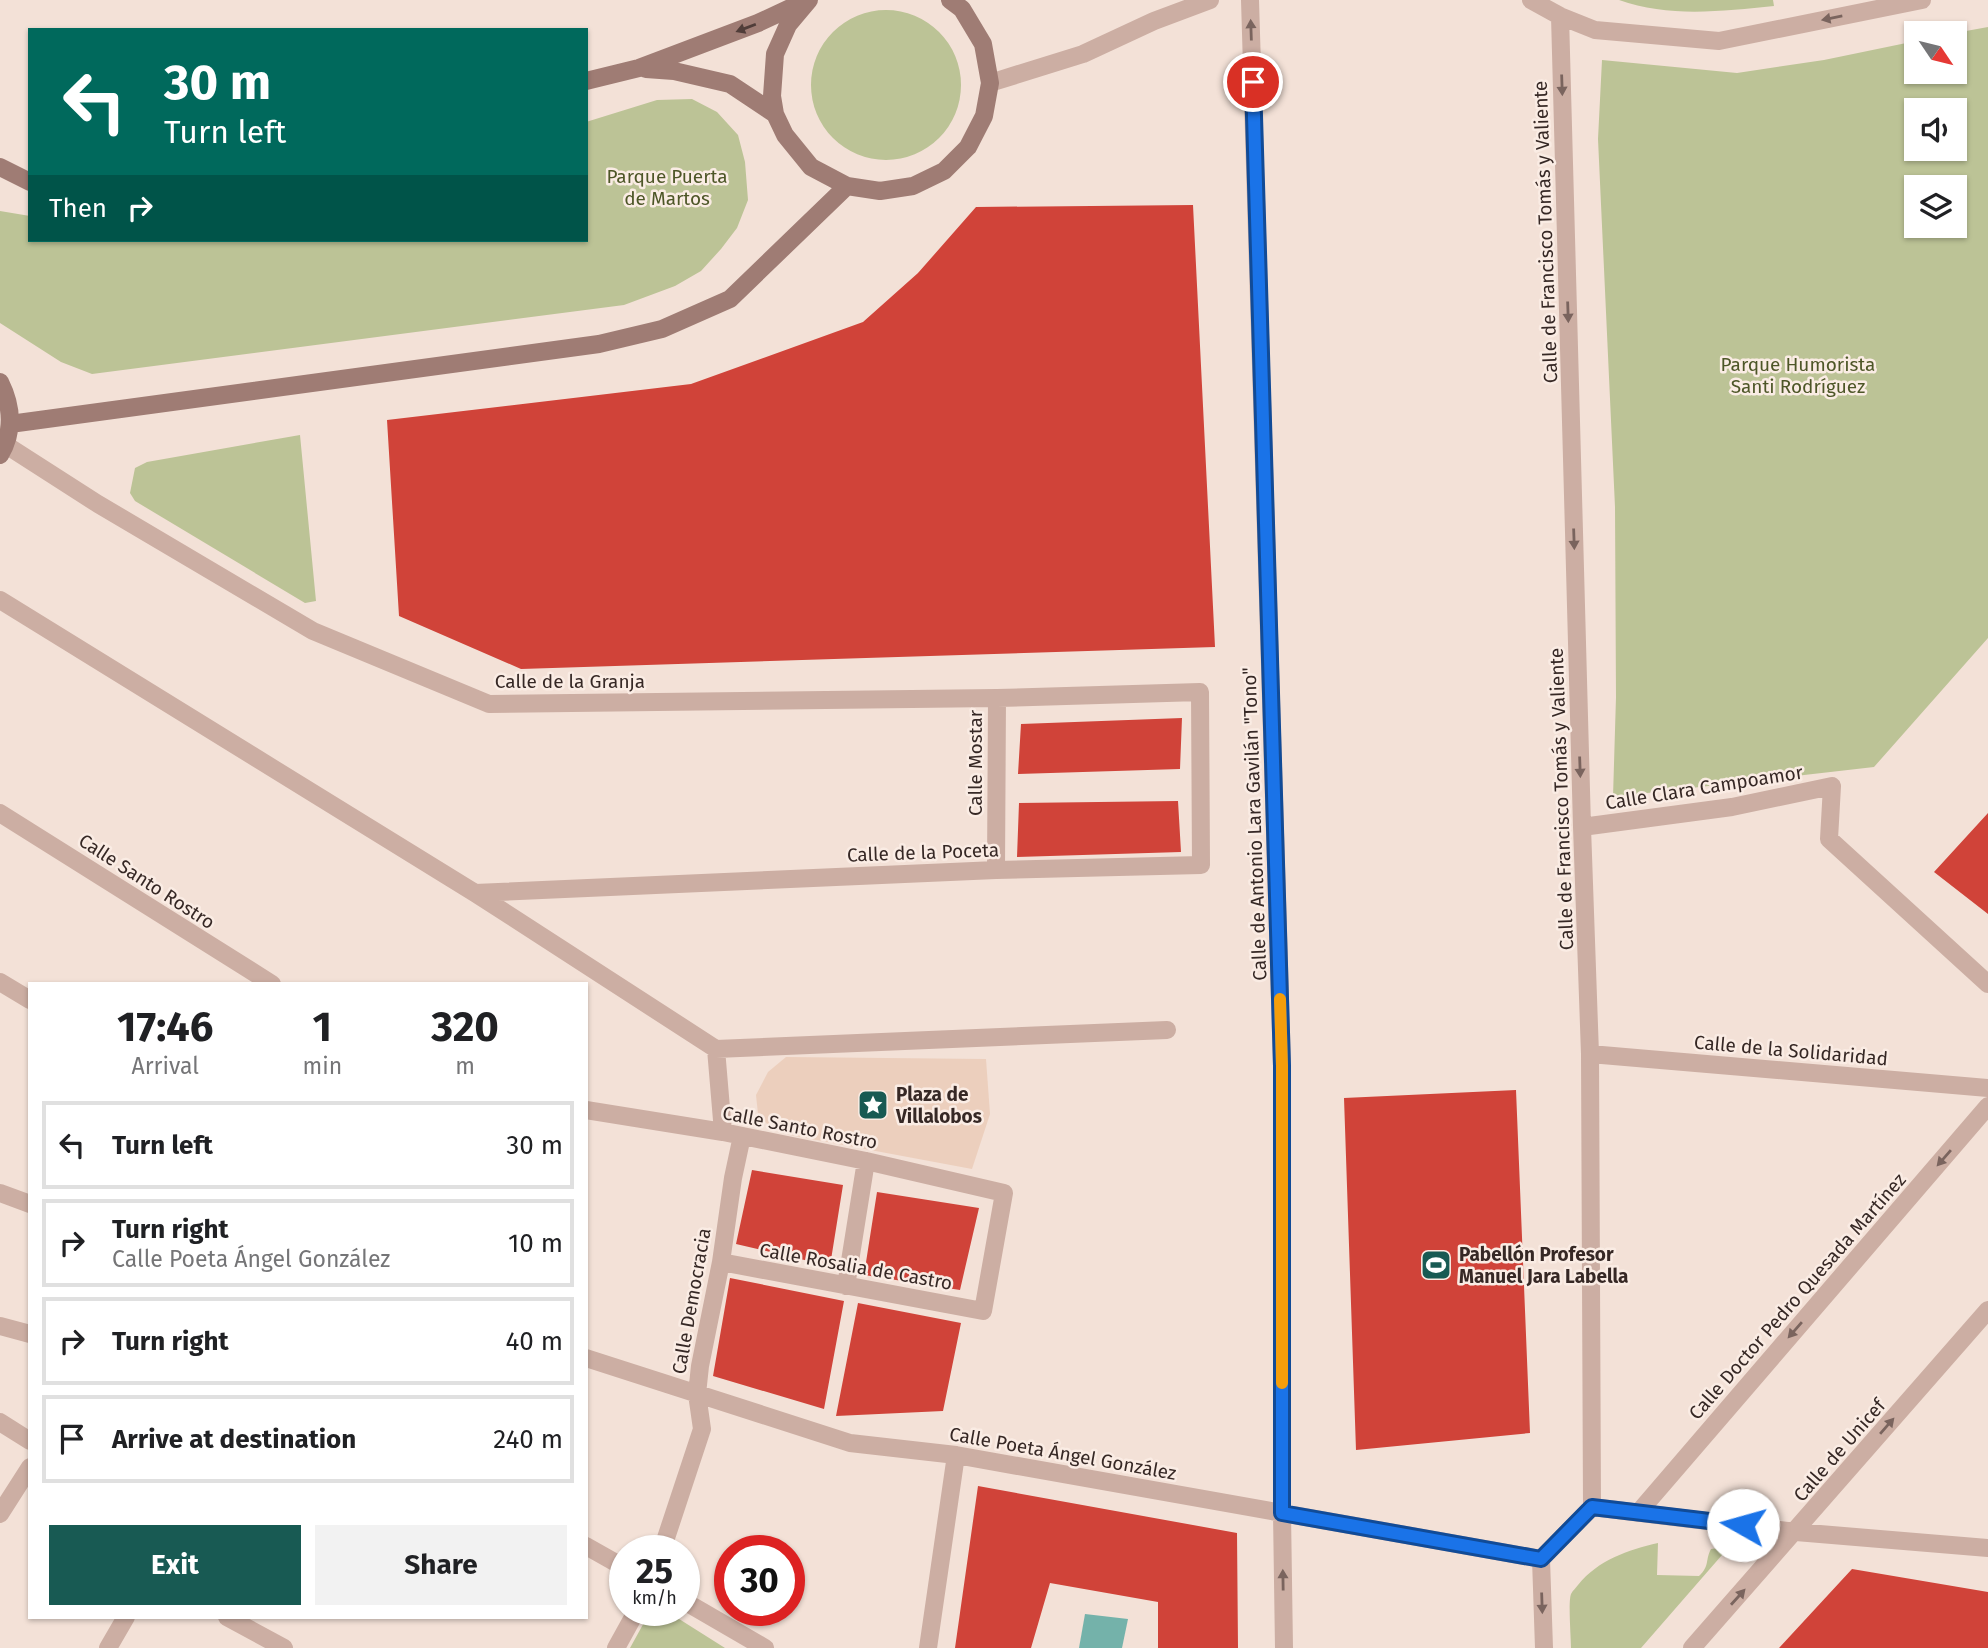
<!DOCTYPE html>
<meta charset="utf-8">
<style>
body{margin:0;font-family:"Fira Sans",sans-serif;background:#f2f2f2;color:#202124;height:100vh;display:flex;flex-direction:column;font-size:26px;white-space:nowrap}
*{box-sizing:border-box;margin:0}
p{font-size:23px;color:#757577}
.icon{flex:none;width:38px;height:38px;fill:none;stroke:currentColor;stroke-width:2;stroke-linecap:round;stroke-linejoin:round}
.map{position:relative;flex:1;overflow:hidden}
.drawer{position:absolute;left:28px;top:982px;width:560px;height:637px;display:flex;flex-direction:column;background:#fff;border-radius:0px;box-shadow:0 2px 5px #0004}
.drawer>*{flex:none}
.hud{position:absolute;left:28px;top:28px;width:560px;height:214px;border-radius:0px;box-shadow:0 2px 5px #0004;background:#00695c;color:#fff;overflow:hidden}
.needle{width:46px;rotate:125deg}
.controls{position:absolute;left:1904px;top:21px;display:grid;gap:14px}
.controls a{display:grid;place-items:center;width:63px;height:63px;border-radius:0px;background:#fff;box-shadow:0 2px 5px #0004;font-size:35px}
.speed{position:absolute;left:609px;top:1535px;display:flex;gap:14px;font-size:35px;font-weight:700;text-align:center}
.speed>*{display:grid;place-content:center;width:91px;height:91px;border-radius:50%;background:#fff;box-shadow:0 2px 5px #0004;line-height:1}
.speed small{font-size:18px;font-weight:400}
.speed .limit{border:10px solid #d22;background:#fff;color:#111}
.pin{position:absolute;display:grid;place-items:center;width:60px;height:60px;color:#fff;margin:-30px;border:4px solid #fff;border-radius:50%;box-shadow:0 2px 7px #0007}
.me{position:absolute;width:77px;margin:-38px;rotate:277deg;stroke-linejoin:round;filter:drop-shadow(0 0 5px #0008)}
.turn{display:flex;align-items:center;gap:24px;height:147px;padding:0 21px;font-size:32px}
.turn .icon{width:91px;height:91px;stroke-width:2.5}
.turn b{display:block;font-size:49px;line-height:60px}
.then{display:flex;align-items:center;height:66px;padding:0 21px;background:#0003;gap:14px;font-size:26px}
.eta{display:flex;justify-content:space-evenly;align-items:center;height:119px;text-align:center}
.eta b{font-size:42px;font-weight:700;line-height:49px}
.button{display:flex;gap:14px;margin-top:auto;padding:14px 21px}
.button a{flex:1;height:80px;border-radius:0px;background:#185a53;color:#fff;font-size:28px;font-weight:700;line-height:80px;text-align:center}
.button a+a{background:#f2f2f2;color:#202124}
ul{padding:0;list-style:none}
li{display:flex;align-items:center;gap:21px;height:88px;margin:0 14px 10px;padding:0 7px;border:4px solid #e0e0e0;border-radius:0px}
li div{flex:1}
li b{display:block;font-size:26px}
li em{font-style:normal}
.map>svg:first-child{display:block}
.green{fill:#bcc396;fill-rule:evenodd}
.plaza{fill:#eccfbd}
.water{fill:#74b2aa}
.building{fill:#d04339}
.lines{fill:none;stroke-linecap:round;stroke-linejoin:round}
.street{stroke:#ccaea3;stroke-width:18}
.secondary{stroke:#9f7c74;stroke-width:18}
.oneway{fill:#7a645e}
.oneway2{fill:#503d39}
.route-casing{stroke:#114b97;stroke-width:18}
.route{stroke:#1a73e8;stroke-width:12}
.slow{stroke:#f59e0b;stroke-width:12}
.labels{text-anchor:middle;stroke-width:5;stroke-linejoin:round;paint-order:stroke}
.park-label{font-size:19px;fill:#4d5627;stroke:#faece4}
.street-label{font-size:19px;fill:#362825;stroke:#faece4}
.poi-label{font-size:19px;font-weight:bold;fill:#362825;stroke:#faece4;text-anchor:start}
</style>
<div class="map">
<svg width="1988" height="1648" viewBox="0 0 1988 1648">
<rect width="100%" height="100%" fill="#f3e1d7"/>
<path class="green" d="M 1619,0 L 1773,0 L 1774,6 C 1723,11 1669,18 1619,0 Z
M811 85a75 75 0 1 1 150 0a75 75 0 1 1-150 0Z
M 1988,27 L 1988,638 L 1874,767 L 1613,797 L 1616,697 L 1615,507 L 1598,139 L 1602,60 L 1737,73 L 1824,60 L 1916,41 L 1916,72 L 1955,72 L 1955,33 ZM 1955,110 L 1955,149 L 1916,149 L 1916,110 ZM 1955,187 L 1955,226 L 1916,226 L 1916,187 Z
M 692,99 L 717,112 L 738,135 L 745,162 L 748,200 L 737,228 L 721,249 L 701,271 L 675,286 L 624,305 L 92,374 L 61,362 L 0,323 L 0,211 L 30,216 L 30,240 L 586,240 L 586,122 L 657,100 Z
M 300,435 L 316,601 L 305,603 L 135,501 L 130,493 L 135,468 L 147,462 Z
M 1658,1543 L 1657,1575 L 1699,1576 C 1710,1566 1705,1560 1711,1549 L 1718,1548 L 1723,1551 L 1722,1555 L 1641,1648 L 1571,1648 C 1571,1637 1568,1602 1571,1594 C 1573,1590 1576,1588 1578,1585 C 1598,1560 1628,1550 1658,1543 Z
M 668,1612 L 725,1648 L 630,1648 L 646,1619 Z"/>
<path class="plaza" d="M 786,1057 L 986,1059 L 990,1114 L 972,1169 L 790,1135 L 769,1126 L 758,1114 L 756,1095 L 768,1072 Z"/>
<path class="water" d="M 1085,1614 L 1128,1619 L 1122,1648 L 1079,1648 Z"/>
<path class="building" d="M 1193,205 L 1215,647 L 521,669 L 399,616 L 387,420 L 691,384 L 863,322 L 918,273 L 976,207 Z
M 1182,718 L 1180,769 L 1018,774 L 1021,724 Z
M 1178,801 L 1181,852 L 1017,857 L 1019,803 Z
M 1988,813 L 1988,914 L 1934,872 Z
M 1516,1090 L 1530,1433 L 1356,1450 L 1344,1098 Z
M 752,1170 L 843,1185 L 830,1266 L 736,1244 Z
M 877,1192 L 979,1208 L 960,1290 L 864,1275 Z
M 730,1278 L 844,1301 L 824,1409 L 713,1376 Z
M 858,1303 L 961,1323 L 943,1411 L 836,1416 Z
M 978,1486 L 1237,1533 L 1238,1648 L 1158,1648 L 1158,1602 L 1050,1583 L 1031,1648 L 955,1648 Z
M 1852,1569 L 1988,1592 L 1988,1648 L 1779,1648 Z"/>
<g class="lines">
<path class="street" d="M 1250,0 L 1282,1066 L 1282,1513 L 1284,1648
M 1531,0 L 1560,16 L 1595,30 L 1719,41 L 1922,0
M 990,83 L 1083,54 L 1154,21 L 1210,0
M 6,445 L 98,504 L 313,631 L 489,704 L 997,698 L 1200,692 L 1201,865 L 996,870 L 475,893
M 0,600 L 475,893 L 716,1049 L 723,1132
M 0,813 L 272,984
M 1582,827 L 1732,807 L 1832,786 L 1829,839 L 1988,984
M 996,870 L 997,698
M 0,982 L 30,1000
M 716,1049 L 1167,1030
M 1590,1054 L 1988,1088
M 586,1110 L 723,1132 L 866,1161 L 1004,1193 L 983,1311 L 721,1262
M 0,1193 L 30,1204
M 846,1286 L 866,1161
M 0,1326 L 30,1334
M 586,1358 L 850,1443 L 956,1455 L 1541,1559
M 0,1422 L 30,1441
M 1592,1507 L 1796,1532 L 1988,1548
M 1638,1513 L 1988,1106
M 0,1514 L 30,1467
M 586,1546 L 625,1568
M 662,1550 L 702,1429 L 697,1394 L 700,1366 L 721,1262 L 733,1178 L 742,1136
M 1541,1559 L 1592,1507 L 1590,1054 L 1582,827 L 1560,16
M 1541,1559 L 1544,1648
M 684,1601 L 765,1648
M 227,1617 L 284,1648
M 108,1648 L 126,1617
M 616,1648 L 637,1610
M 928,1648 L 956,1455
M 1692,1648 L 1988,1310"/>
<path class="secondary" d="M 809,0 L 788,25 L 775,54 L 772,96 L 775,114 L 785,135 L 811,167 L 847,186 L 880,191 L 913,186 L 944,171 L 968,147 L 984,116 L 990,83 L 983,44 L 962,9 L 950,0
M 646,69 L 674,71 L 730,84 L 775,114
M 586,81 L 639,68 L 758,23 L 803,2
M 0,167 L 30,182
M 0,382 C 12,406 14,431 0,455
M 10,424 L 599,344 L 662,329 L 730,299 L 847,186"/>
</g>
<defs><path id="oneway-solid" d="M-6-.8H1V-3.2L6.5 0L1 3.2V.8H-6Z" transform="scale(1.75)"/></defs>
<g class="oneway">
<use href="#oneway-solid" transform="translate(1832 18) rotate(169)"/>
<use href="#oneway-solid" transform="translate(1251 30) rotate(-92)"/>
<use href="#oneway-solid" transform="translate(1562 85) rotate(88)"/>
<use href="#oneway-solid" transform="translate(1568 312) rotate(88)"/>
<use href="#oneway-solid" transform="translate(1574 539) rotate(88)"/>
<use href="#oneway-solid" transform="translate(1580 767) rotate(88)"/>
<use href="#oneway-solid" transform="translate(1944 1158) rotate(131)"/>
<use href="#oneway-solid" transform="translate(1795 1330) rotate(131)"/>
<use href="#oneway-solid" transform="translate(1887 1426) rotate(-49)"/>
<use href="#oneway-solid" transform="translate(1283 1580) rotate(-91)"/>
<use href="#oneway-solid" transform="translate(1738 1597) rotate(-48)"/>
<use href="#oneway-solid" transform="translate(1542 1603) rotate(88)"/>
</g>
<use class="oneway2" href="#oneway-solid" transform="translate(746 28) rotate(159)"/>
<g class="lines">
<g class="route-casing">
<path id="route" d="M 1253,82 L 1282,1066 L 1282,1513 L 1541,1559 L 1592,1507 L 1743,1525"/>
</g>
<use href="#route" class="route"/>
<path class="slow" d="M 1280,999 L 1282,1066 L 1282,1383"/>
</g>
<defs>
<g id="sight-square" transform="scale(1.575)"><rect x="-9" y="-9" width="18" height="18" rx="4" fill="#185a53" stroke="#faece4"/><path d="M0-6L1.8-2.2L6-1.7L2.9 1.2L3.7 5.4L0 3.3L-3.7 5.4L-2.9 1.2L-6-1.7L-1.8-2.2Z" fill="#fff"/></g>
<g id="stadium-square" transform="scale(1.575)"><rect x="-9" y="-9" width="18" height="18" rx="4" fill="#185a53" stroke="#faece4"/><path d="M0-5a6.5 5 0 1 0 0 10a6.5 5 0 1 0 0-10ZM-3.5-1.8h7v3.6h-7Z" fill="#fff"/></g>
</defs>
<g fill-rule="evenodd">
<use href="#sight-square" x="873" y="1105"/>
<use href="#stadium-square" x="1436" y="1265"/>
</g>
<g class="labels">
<g class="park-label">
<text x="667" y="183">Parque Puerta<tspan x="667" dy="22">de Martos</tspan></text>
<text x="1798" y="371">Parque Humorista<tspan x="1798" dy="22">Santi Rodríguez</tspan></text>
</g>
<g class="street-label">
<text transform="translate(1545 232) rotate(-92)" y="7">Calle de Francisco Tomás y Valiente</text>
<text x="570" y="688">Calle de la Granja</text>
<text transform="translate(975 763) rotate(-90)" y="7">Calle Mostar</text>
<text transform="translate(1704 787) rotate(-9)" y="7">Calle Clara Campoamor</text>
<text transform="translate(1561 799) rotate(-92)" y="7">Calle de Francisco Tomás y Valiente</text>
<text transform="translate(1254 824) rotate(-92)" y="7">Calle de Antonio Lara Gavilán "Tono"</text>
<text transform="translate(923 852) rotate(-2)" y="7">Calle de la Poceta</text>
<text transform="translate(147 881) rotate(33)" y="7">Calle Santo Rostro</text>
<text transform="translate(1791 1050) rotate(5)" y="7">Calle de la Solidaridad</text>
<text transform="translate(800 1127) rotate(11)" y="7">Calle Santo Rostro</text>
<text transform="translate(856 1266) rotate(10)" y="7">Calle Rosalia de Castro</text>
<text transform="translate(1797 1296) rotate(-49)" y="7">Calle Doctor Pedro Quesada Martínez</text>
<text transform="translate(691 1301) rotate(-80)" y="7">Calle Democracia</text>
<text transform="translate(1839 1450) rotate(-49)" y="7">Calle de Unicef</text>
<text transform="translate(1063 1453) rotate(10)" y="7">Calle Poeta Ángel González</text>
</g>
<g class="poi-label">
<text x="896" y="1101">Plaza de<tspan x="896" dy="22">Villalobos</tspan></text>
<text x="1459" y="1261">Pabellón Profesor<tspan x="1459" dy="22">Manuel Jara Labella</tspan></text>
</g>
</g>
</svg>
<div class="controls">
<a><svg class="needle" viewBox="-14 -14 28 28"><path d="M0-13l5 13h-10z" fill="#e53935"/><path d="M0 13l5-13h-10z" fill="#757577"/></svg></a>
<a><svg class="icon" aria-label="sound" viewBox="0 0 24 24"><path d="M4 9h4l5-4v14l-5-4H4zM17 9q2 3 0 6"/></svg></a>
<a><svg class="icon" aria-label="layers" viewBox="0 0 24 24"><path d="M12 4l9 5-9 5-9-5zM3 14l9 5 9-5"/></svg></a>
</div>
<div class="speed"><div>25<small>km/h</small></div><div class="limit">30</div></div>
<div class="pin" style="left:1253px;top:82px;background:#d93025"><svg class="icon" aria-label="arrive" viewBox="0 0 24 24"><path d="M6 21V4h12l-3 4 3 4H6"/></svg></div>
<svg class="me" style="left:1743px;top:1525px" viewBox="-20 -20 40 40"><circle r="19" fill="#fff"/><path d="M0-13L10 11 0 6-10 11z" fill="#1a73e8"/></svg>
<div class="hud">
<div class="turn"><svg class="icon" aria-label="left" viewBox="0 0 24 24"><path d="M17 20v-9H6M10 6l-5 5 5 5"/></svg><div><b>30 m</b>Turn left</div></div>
<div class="then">Then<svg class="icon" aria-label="right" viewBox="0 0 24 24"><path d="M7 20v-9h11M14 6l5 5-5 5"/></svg></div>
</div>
<section class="drawer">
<div class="eta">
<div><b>17:46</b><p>Arrival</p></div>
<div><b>1</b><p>min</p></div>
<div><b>320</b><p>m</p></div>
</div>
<ul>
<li><svg class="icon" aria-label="left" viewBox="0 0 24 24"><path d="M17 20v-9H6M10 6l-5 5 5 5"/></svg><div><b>Turn left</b></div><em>30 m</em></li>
<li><svg class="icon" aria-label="right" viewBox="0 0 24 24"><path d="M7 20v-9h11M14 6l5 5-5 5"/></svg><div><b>Turn right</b><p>Calle Poeta Ángel González</p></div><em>10 m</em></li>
<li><svg class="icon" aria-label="right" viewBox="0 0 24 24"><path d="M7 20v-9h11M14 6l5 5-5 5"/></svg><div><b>Turn right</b></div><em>40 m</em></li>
<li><svg class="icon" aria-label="arrive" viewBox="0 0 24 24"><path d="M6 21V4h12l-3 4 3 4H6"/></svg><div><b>Arrive at destination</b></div><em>240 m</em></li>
</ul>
<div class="button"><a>Exit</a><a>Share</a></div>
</section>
</div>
